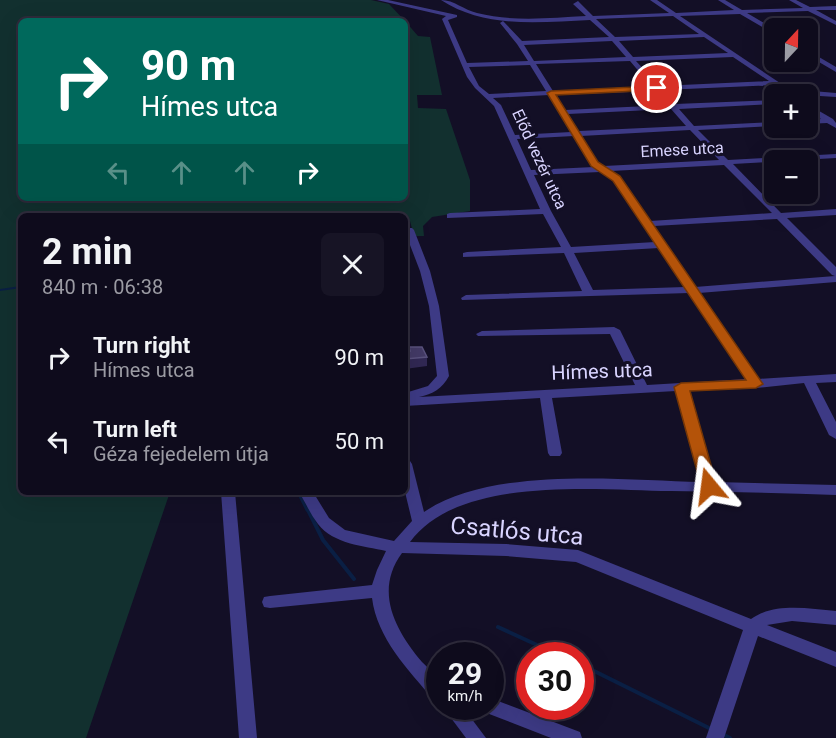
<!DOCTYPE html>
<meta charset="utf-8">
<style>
body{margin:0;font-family:Roboto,sans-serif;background:#171425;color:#f1f3f6;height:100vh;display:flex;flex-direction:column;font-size:22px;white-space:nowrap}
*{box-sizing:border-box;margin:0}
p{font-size:20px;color:#9b9ba3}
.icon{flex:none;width:33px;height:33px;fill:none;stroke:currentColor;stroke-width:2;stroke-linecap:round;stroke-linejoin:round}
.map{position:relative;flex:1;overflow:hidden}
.details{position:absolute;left:18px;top:213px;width:390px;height:282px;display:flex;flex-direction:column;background:#0e0b1c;border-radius:9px;box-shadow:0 6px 24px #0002,0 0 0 2px #2e2b3b}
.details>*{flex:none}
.guide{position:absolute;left:18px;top:18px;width:390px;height:183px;border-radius:9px;box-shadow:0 6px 24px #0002,0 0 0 2px #2e2b3b;background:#00695c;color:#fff;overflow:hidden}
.needle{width:39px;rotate:22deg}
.tools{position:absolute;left:764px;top:18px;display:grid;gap:12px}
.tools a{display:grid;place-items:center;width:54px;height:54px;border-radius:9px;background:#0e0b1c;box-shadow:0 6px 24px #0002,0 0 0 2px #2e2b3b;font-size:30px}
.speed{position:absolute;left:426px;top:642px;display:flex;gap:12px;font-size:30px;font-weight:700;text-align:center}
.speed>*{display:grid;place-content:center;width:78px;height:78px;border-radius:50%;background:#0e0b1c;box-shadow:0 6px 24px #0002,0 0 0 2px #2e2b3b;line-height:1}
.speed small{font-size:15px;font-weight:400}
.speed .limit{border:9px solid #d22;background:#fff;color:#111}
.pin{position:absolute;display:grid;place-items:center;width:51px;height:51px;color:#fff;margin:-26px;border:3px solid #fff;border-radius:50%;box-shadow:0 2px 6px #0007}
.me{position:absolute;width:66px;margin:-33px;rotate:344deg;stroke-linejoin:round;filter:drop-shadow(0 0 4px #0008)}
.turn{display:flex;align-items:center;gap:21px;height:126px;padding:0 24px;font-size:27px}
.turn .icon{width:78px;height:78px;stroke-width:2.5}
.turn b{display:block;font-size:42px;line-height:51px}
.lanes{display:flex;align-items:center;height:57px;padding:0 24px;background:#0003;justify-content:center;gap:30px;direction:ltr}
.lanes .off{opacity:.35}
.round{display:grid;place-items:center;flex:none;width:63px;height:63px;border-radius:9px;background:#171425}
.overview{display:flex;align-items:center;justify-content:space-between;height:102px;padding:0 24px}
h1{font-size:36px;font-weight:700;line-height:45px}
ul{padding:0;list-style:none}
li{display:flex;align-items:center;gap:18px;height:84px;padding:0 24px}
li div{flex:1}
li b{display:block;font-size:22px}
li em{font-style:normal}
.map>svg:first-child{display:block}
.green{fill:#12302f}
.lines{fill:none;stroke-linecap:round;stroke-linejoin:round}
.stream-far2{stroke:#0a1f44;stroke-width:2}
.stream-far1{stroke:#0a1f44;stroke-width:3}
.stream{stroke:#0a1f44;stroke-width:4}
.minor{fill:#3d3a85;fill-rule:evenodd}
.wall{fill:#312854}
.building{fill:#433a66;stroke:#5a527e;stroke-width:1.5}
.route{fill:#b45309;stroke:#753606;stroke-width:1.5}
.labels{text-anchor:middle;stroke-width:6;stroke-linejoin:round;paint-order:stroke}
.far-street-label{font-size:16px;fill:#d9d4ff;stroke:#130f26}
.street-label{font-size:20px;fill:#d9d4ff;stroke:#130f26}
.near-street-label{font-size:24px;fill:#d9d4ff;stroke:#130f26}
</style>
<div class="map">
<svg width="836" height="738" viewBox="0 0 836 738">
<rect width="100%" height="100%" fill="#130f26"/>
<path class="green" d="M 0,0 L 371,0 L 389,4 L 405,21 L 21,21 L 21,198 L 405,198 L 405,21 L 418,36 L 430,37 L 442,95 L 417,95 L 418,108 L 446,109 L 470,180 L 470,211 L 432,217 L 423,226 L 424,236 L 414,236 L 410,221 L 405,221 L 405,216 L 21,216 L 21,492 L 170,492 L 86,738 L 0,738 Z"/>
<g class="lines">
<path class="stream-far2" d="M 0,290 L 21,287"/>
<path class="stream-far1" d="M 298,492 L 307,510"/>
<path class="stream" d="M 307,508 L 323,540 L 354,579
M 498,627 L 561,656
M 580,664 L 711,729
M 722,734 L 730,738"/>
<path class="minor" d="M 377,0 L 388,0 L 457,15 L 457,17 L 448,20 L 467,63 L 528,61 L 517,44 L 500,23 L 503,21 L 522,41 L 609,37 L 590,20 C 540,22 485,29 441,0 C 454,0 464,10 477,13 C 513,22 549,18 586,16 L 573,4 L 578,1 L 593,16 L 669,13 L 650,0 L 657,0 L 676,13 L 734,10 L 718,0 L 725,0 L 742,10 L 803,8 L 789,0 L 796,0 L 810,7 L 836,6 L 836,10 L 816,10 L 836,21 L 836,25 L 808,11 L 747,13 L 774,29 L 774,34 L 740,14 L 680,16 L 789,89 L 836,93 L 836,97 L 788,94 L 774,85 L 663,90 L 675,104 L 774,100 L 774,104 L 679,109 L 694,126 L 774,122 L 774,126 L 698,130 L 728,160 L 836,154 L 836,158 L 733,164 L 781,213 L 836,209 L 836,215 L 787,218 L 836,267 L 836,282 L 699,293 L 758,379 L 836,374 L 836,382 L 816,383 L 836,422 L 836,439 L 829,435 L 804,383 L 756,388 L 688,390 L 715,482 L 836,485 L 836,495 C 781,493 726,492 671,491 C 597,490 459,475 410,542 L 506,544 L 578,550 L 751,619 C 775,602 809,609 836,611 L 836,625 L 792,621 L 767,625 L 836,652 L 836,667 L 758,636 L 724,738 L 706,738 L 743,630 L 576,562 L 506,556 L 402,553 C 374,591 395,630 422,662 C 427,667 438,676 440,683 C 441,689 440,696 440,702 L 434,700 C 408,670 377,638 372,598 L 270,608 L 264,607 L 262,602 L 264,597 L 270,596 L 372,585 L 377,570 L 386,551 C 364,546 333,544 318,524 C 311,515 305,502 299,492 L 313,492 L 329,518 L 345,530 L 394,541 L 412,521 L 405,492 L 405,459 L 410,461 L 412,464 L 424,512 C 492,466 621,480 701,482 L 676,391 L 552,398 L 562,453 L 560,456 L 550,456 L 548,453 L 540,398 L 405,406 L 405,393 L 428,386 L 437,376 L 429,306 L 420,271 L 405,232 L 406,228 L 412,228 L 414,230 L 430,271 L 439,306 L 449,376 C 442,389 433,394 419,397 L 635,385 L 610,334 L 478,336 L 476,334 L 482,331 L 614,327 L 620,330 L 647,385 L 747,379 L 689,293 L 462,300 L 461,298 L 466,295 L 582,291 L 564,253 L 463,257 L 463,253 L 467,252 L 561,247 L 543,214 L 447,218 L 447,214 L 450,213 L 540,209 L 494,106 L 475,88 L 467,77 L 442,19 L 446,16 ZM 673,16 L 699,34 L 615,37 L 596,19 ZM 704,37 L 728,53 L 633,57 L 619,41 ZM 612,41 L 626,57 L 534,61 L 524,45 ZM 733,57 L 769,81 L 659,86 L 636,61 ZM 630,61 L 652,87 L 553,91 L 536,64 ZM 530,65 L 546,91 L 489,94 L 479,86 L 469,67 ZM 655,91 L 668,105 L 565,110 L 556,95 ZM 549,95 L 571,132 L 515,135 L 501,105 L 493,98 ZM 671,109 L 686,126 L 579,131 L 568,114 ZM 690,130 L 719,160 L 604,166 L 598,162 L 581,136 ZM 574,136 L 594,167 L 531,170 L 517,139 ZM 724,165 L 772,213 L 650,221 L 620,177 L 611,171 ZM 600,172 L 614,181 L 655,242 L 571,247 L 551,211 L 534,175 ZM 777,219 L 832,275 L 835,276 L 695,287 L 654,226 ZM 659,248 L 685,287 L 593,290 L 574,253 Z
M 807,50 L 836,67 L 836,72 L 807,55 Z
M 807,104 L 833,119 L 836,123 L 836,128 L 827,123 L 807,124 L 807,120 L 821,119 L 807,109 Z
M 221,492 L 235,492 L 257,738 L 239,738 Z
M 490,698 L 580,732 L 582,738 L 551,738 L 484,712 L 481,706 L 490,706 Z
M 442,706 L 462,706 L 486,738 L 466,738 Z"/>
</g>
<path class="wall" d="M 405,351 L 409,351 L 427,357 L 427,366 L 405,369 Z"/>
<path class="building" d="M 409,347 L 422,347 L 427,357 L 405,359 L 405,351 L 410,351 Z"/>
<path class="route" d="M 657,86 L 659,86 L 659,90 L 556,95 L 598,162 L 620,176 L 763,384 L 756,388 L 690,391 L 717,486 L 715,490 L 704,490 L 701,486 L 674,387 L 681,383 L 746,380 L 613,181 L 591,166 L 547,93 L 551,91 Z"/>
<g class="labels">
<g class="far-street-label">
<text transform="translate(682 149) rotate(-3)" y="6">Emese utca</text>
<text transform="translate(540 159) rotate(65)" y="6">Előd vezér utca</text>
</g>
<g class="street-label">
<text transform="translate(602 371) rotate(-2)" y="7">Hímes utca</text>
</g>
<g class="near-street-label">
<text transform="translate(517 531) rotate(5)" y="8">Csatlós utca</text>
</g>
</g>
</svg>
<div class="tools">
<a><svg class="needle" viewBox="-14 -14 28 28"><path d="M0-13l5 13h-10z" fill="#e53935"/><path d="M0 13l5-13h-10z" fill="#9b9ba3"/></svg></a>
<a>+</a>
<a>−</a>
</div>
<div class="speed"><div>29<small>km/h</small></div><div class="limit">30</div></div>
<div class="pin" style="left:657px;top:88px;background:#d93025"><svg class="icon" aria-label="arrive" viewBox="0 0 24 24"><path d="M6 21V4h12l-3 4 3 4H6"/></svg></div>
<svg class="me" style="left:709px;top:486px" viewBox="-20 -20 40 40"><path d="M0-17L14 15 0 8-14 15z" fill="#b45309" stroke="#fff" stroke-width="4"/></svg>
<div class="guide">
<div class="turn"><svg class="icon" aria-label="right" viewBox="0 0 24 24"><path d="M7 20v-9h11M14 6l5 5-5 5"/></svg><div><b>90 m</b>Hímes utca</div></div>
<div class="lanes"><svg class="icon off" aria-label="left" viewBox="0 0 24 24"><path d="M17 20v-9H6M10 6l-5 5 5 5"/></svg><svg class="icon off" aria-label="ahead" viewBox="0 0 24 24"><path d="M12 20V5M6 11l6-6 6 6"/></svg><svg class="icon off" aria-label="ahead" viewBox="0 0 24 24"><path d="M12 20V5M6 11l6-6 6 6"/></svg><svg class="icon" aria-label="right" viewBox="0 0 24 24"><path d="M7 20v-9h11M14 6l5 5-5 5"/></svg></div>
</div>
<section class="details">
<div class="overview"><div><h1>2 min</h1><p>840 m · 06:38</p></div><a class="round"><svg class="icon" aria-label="close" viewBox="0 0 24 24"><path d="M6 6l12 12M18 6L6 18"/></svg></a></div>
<ul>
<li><svg class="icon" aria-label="right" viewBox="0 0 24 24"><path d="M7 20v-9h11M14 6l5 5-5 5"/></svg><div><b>Turn right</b><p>Hímes utca</p></div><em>90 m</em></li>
<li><svg class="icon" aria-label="left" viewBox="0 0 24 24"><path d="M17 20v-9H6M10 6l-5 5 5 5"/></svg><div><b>Turn left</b><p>Géza fejedelem útja</p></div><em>50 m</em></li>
</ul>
</section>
</div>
